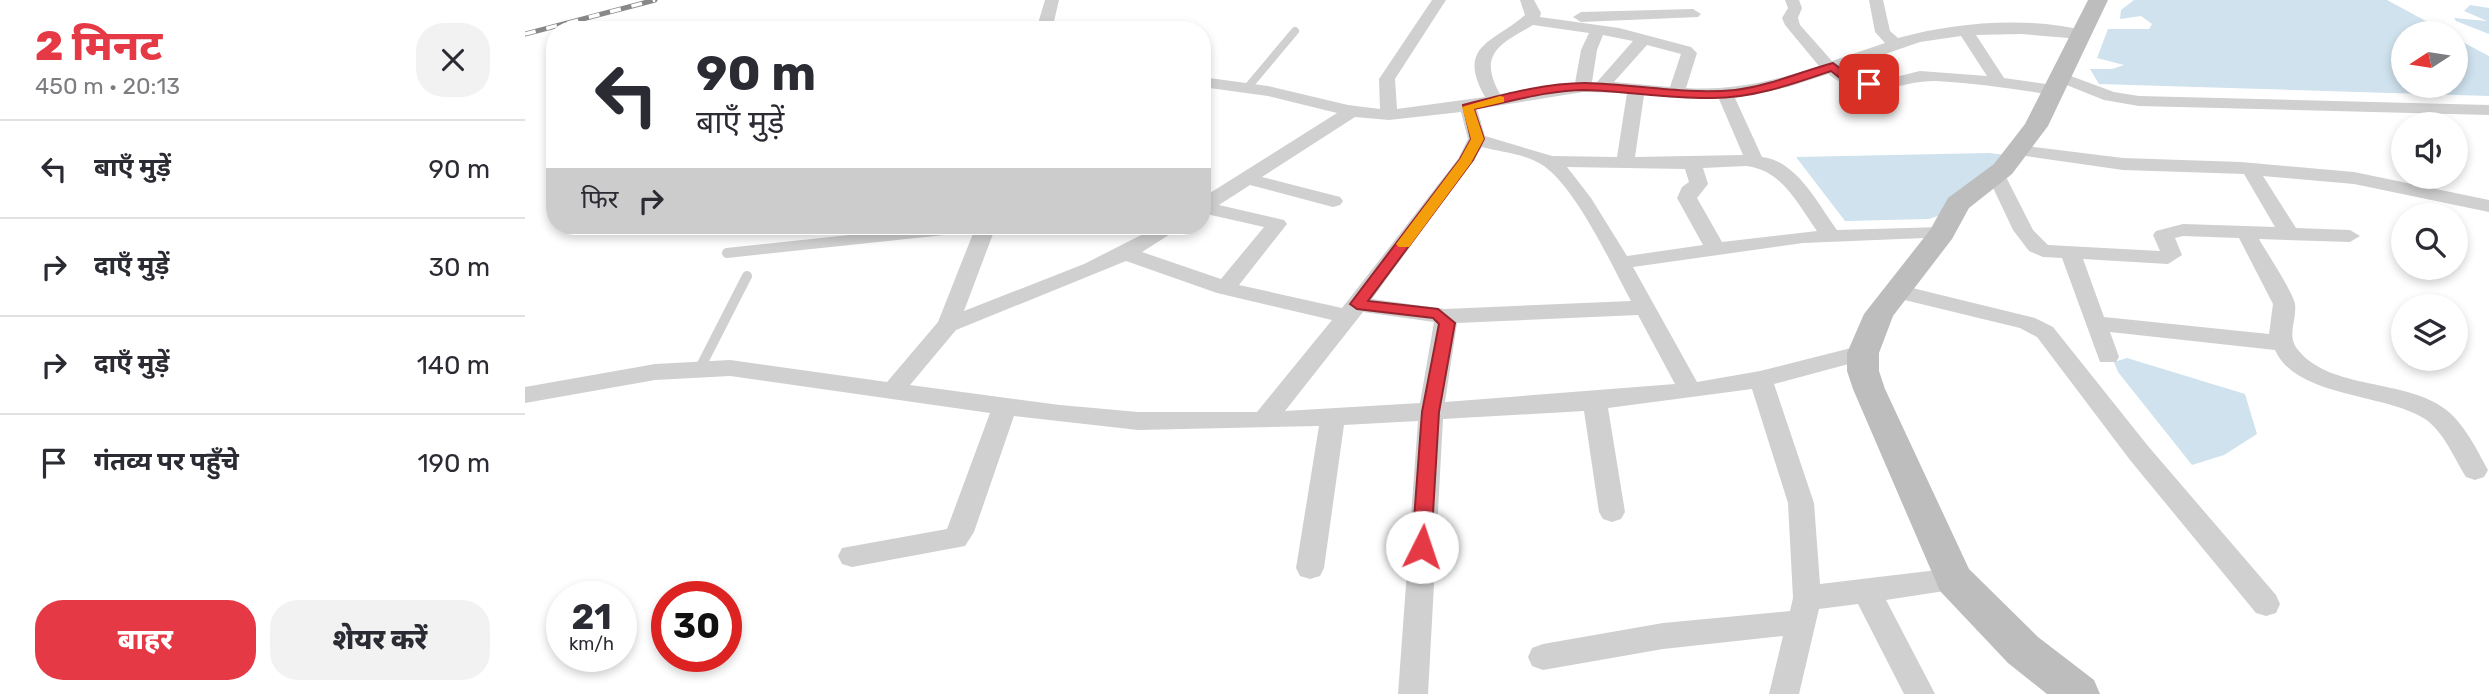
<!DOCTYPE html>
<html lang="hi">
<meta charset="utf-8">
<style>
body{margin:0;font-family:Rubik,"Noto Sans Devanagari",sans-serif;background:#f2f2f3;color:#2b2b33;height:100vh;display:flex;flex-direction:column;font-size:26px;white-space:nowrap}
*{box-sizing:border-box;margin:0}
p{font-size:23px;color:#7c7c81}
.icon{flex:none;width:38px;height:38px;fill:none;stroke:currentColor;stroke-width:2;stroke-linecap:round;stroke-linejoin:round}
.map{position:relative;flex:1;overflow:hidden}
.sheet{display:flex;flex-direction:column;background:#fff;width:525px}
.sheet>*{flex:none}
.guide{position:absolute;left:21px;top:21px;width:665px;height:214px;border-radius:28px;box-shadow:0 4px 10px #0003;background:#fff;color:#2b2b33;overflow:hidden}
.needle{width:46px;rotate:258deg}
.controls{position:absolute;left:1866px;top:21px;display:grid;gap:14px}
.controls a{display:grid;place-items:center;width:77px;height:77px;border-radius:50%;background:#fff;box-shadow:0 4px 10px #0003;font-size:35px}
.speed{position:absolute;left:21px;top:581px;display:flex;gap:14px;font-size:35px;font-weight:700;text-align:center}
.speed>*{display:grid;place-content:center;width:91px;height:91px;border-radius:50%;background:#fff;box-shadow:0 4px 10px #0003;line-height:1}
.speed small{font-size:18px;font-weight:400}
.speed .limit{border:10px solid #d22;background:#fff;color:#111}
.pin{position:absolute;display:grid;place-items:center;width:60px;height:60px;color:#fff;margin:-30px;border-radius:14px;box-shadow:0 4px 10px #0006}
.me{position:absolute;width:77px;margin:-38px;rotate:4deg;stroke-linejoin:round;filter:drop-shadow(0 0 5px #0008)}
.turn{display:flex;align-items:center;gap:24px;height:147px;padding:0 35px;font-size:32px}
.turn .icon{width:91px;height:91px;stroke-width:2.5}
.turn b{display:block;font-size:49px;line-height:60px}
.then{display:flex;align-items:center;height:66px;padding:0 35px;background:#0003;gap:14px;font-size:26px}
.round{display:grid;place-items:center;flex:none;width:74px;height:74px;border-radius:28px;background:#f2f2f3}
.overview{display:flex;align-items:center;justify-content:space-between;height:119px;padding:0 35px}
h1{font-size:42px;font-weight:800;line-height:52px;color:#e63946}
.cta{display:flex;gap:14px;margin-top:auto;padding:14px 35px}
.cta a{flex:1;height:80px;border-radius:28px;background:#e63946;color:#fff;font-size:28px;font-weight:800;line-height:80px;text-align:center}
.cta a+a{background:#f2f2f3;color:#2b2b33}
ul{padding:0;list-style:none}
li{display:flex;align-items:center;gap:21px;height:98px;padding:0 35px;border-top:2px solid #e1e1e2}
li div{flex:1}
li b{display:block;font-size:26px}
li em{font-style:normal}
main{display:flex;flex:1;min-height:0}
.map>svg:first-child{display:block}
.water{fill:#cfe2ee}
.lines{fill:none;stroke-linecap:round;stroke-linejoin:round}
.lane-far1{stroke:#d0d0d0;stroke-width:8}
.lane{stroke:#d0d0d0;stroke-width:10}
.street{fill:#d0d0d0;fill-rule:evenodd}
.secondary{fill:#bdbdbd;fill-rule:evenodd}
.rail-casing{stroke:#888;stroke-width:5}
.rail{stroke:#fff;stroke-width:3.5;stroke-dasharray:11;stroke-linecap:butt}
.route{fill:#e63946;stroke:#96252e;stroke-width:2}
.slow{fill:#f59e0b}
</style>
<main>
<section class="sheet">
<div class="overview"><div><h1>2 मिनट</h1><p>450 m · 20:13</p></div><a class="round"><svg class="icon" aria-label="close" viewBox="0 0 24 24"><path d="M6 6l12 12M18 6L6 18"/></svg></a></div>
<ul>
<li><svg class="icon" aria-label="left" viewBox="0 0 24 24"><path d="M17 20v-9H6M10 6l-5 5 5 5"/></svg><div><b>बाएँ मुड़ें</b></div><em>90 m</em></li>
<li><svg class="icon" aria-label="right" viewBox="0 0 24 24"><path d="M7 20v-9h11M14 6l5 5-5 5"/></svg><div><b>दाएँ मुड़ें</b></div><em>30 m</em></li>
<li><svg class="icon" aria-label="right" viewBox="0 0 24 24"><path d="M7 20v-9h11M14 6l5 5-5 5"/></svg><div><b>दाएँ मुड़ें</b></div><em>140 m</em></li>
<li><svg class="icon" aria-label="arrive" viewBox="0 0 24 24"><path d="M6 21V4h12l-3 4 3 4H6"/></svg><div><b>गंतव्य पर पहुँचे</b></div><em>190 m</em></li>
</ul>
<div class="cta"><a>बाहर</a><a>शेयर करें</a></div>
</section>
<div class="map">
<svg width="1964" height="694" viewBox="0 0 1964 694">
<rect width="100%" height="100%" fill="#fff"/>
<path class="water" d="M 1609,0 L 1862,0 L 1923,33 L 1878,33 L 1878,86 L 1930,86 L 1930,38 L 1964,56 L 1964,96 L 1574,84 L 1565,69 L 1587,69 L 1599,65 L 1572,58 L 1583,29 L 1624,29 L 1627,24 L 1616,16 L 1595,19 L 1596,10 Z
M 1945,5 L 1964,8 L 1964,34 L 1931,21 L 1929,18 L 1962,21 L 1939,11 Z
M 1464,153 L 1481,155 L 1416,215 L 1404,219 L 1320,221 L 1271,157 Z
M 1602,358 L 1720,394 L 1732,434 L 1699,455 L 1667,465 L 1593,372 L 1589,362 Z"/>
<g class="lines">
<path class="lane-far1" d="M 723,87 L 770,31"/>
<path class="lane" d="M 202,253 L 457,226
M 175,368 L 222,276"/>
<path class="street" d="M 520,0 L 534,0 L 527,30 L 511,30 Z
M 907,0 L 921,0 L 870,79 L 872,109 L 960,97 C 931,45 968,43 1000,15 L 995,0 L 1009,0 L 1016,13 L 1015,17 L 1094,28 L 1166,47 L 1172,53 L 1161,88 C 1208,91 1250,81 1294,66 L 1260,25 L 1257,18 L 1263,8 L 1260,0 L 1274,0 L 1277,8 L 1273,18 L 1275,25 L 1307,61 L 1360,43 L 1350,32 L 1344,0 L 1358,0 L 1365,31 L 1373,38 C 1430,22 1503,16 1561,31 L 1564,34 L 1556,39 L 1496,34 L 1451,35 L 1479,78 L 1535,86 L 1537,90 L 1529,95 C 1490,89 1450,83 1411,81 C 1369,80 1347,107 1303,74 L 1263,87 L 1210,98 L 1237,157 C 1272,161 1293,204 1312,230 L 1417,227 L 1424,229 L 1427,233 L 1424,237 L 1278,243 L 1108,267 L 1172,382 L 1235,371 L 1338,345 L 1346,348 L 1349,353 L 1346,358 L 1249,384 L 1289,503 L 1295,584 L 1429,568 L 1439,572 L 1443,580 L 1439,588 L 1361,600 L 1410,694 L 1379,694 L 1333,604 L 1294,609 L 1274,694 L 1244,694 L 1258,636 L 1138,649 L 1018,670 L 1007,666 L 1003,657 L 1007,648 L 1018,644 L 1138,623 L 1265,611 L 1268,598 L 1263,503 L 1227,389 L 1083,408 L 1100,512 L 1096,519 L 1087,522 L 1078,519 L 1074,512 L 1059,411 L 918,419 L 903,694 L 873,694 L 893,421 L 819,425 L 799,568 L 795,576 L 785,579 L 775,576 L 771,568 L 794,426 L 613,430 L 489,416 L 449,532 L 440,546 L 327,567 L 317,564 L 313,556 L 317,548 L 422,529 L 465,413 L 205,376 L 130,380 L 0,403 L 0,387 L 130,364 L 205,360 L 362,382 L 413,322 L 451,226 L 471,226 L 439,311 L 559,264 L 634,226 L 658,226 L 617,252 L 696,279 L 739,227 L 677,213 L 677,198 L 812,113 L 743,96 L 677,87 L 677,77 L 743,86 L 823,105 L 855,109 L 854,79 ZM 1008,25 L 1064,33 L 1056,50 L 1050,83 L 975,94 C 952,53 976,44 1008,25 ZM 1078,35 L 1108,41 L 1072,82 L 1067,82 L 1072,50 ZM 1436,36 L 1462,76 L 1395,71 L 1354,81 L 1329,76 L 1317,69 L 1395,42 ZM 1122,45 L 1156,54 L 1145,87 L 1089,82 ZM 1058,92 L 1102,93 L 1092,157 L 1027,156 L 960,136 L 952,109 ZM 1119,95 L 1194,99 L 1218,155 L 1110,157 ZM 936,112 L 943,139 L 933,159 L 817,308 L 714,285 L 762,224 L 759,220 L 694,205 L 725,185 L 808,207 L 815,205 L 818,201 L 815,197 L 737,177 L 830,117 L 864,120 ZM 957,147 C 976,152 1002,154 1019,166 C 1053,191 1086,264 1106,301 L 920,309 L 847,299 ZM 1221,166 C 1257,170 1272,203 1292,231 L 1197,242 L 1172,198 L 1183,184 L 1178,168 ZM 1042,167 L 1160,169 L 1164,182 L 1157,187 L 1152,198 L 1178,245 L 1102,256 L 1066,198 ZM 601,261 L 692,293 L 807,320 L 732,412 L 613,412 L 535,405 L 385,385 L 431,330 ZM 838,312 L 909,322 L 895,403 L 760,411 ZM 1113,315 L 1150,384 L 920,402 L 932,323 Z
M 1168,9 L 1176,14 L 1173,17 L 1056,22 L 1048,17 L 1056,12 Z
M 1535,72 L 1589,92 L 1614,96 L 1964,105 L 1964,115 L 1614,106 L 1579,100 L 1529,80 L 1529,74 Z
M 1493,145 L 1598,158 L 1716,162 L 1829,172 L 1964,200 L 1964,212 L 1829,184 L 1738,176 L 1771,228 L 1825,230 L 1835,236 L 1825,242 L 1734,239 C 1742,253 1768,292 1770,304 C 1772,321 1761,335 1773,350 C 1805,390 1881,379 1920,409 C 1939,423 1952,450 1963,470 L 1959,477 L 1950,480 L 1941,477 C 1929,458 1919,432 1900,419 C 1860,393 1771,398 1750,350 L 1585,332 L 1594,357 L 1591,362 L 1575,362 L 1537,258 L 1518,257 L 1504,251 L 1488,230 L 1462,175 L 1464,171 L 1478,171 L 1508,230 L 1523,245 L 1635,251 L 1628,235 L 1631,231 L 1658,224 L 1750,227 L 1719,174 L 1598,170 L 1487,154 L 1484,150 L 1487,146 ZM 1658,236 L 1714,238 L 1748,304 L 1744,334 L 1579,317 L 1558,259 L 1643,264 L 1657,255 L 1650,238 Z
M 1371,284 L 1510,318 L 1528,327 L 1623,446 L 1751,595 L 1755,604 L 1751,613 L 1741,616 L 1731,613 L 1605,460 L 1512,337 L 1495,328 L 1363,296 L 1360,291 Z"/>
<path class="secondary" d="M 1563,0 L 1583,0 L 1523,126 L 1487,174 L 1444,208 L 1427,239 L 1368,316 L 1354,353 L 1354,371 L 1360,389 L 1444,569 L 1513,637 L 1569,680 L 1575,694 L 1522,694 L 1483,663 L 1415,591 L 1328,389 L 1322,371 L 1322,353 L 1339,314 L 1405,230 L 1423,198 L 1469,164 L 1500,124 Z"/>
<g class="rail-casing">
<path id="rail" d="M 0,34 L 130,0"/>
</g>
<use href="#rail" class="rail"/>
</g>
<path class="route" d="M 1308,63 L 1327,77 L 1349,84 L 1344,87 L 1320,82 L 1306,71 C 1268,84 1229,98 1187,98 C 1145,99 1102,91 1060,90 C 1023,90 985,102 949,109 L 959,139 L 948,160 L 843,301 L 913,309 L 930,323 L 914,412 L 906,547 L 903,553 L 890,553 L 887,547 L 897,412 L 914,324 L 908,318 L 832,309 L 825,304 L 935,159 L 946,139 L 938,105 C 977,95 1020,83 1060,83 C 1110,84 1160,95 1210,90 C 1244,86 1275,72 1308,63 Z"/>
<path class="slow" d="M 975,96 L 979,97 L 979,102 L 949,109 L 959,139 L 946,163 L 884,247 L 874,247 L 871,244 L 935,159 L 946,139 L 937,107 Z"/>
</svg>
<div class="controls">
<a><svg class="needle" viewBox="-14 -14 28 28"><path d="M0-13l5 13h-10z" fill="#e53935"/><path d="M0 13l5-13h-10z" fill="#7c7c81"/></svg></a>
<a><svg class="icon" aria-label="sound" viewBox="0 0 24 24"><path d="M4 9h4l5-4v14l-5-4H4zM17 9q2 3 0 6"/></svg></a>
<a><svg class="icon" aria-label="search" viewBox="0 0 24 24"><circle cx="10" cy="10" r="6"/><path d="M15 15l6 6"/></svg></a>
<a><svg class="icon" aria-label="layers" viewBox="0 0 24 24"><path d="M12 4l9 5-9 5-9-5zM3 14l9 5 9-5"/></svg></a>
</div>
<div class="speed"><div>21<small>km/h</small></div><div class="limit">30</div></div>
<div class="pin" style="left:1344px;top:84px;background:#d93025"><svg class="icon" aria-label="arrive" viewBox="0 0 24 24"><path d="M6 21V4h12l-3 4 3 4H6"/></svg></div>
<svg class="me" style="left:897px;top:547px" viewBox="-20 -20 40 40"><circle r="19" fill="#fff"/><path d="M0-13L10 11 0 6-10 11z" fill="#e63946"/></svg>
<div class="guide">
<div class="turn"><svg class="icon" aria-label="left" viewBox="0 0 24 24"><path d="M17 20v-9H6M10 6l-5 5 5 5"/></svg><div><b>90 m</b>बाएँ मुड़ें</div></div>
<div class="then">फिर<svg class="icon" aria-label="right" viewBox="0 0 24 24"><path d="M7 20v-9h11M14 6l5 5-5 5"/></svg></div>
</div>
</div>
</main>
